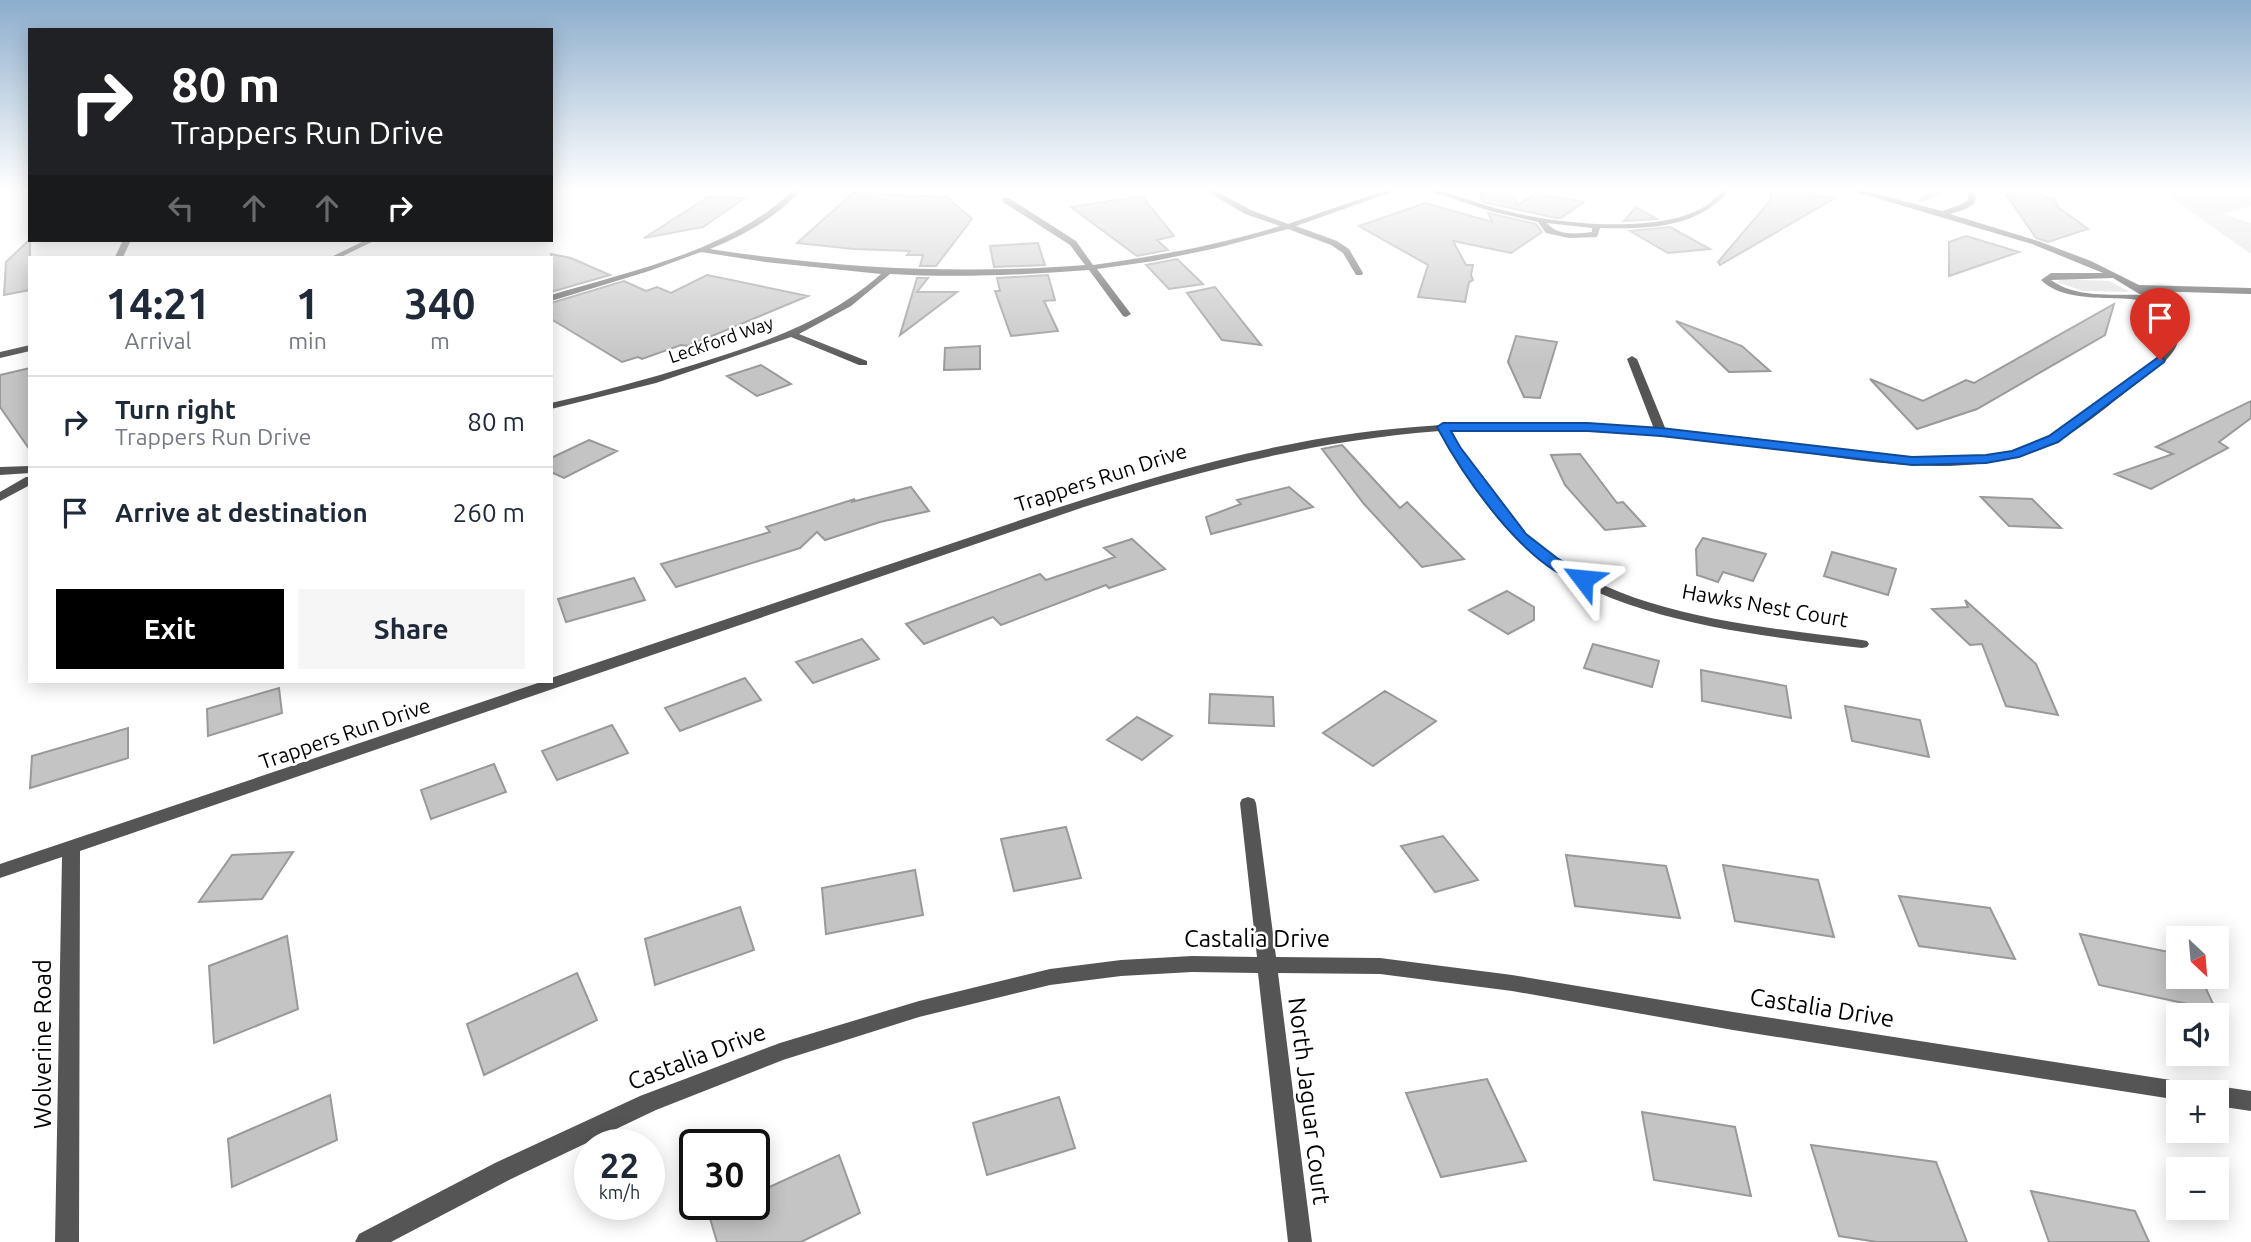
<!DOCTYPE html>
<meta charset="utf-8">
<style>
body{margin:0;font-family:Ubuntu,sans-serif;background:#f6f6f7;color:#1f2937;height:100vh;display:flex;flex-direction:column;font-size:26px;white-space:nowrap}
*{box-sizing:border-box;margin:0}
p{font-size:23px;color:#747a83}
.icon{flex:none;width:38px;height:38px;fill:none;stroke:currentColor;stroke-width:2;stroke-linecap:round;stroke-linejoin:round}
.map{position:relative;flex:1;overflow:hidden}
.details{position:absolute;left:28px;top:256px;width:525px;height:427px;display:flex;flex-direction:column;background:#fff;border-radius:0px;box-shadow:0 4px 18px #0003}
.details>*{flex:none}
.top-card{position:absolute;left:28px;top:28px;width:525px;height:214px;border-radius:0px;box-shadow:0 4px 18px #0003;background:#202124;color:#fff;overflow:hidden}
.needle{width:46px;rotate:154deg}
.controls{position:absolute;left:2166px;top:926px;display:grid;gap:14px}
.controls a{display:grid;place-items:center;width:63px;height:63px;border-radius:0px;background:#fff;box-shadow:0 4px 18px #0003;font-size:35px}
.speed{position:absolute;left:574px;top:1129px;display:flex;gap:14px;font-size:35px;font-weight:700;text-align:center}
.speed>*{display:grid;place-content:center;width:91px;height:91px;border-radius:50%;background:#fff;box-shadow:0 4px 18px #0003;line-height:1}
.speed small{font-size:18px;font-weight:400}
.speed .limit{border:4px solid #111;border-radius:10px;background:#fff;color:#111}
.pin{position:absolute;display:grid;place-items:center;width:60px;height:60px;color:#fff;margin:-72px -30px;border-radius:50% 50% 50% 0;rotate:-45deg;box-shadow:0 0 7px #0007}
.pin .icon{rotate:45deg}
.me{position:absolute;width:77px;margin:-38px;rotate:299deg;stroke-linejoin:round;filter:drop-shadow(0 0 5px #0008)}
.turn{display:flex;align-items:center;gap:24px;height:147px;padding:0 28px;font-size:32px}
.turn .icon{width:91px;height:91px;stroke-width:2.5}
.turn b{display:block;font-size:49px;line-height:60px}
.lanes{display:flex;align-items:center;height:66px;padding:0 28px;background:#0003;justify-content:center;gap:35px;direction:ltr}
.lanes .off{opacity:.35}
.eta{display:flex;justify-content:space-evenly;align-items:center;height:119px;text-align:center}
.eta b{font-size:42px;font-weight:700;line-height:49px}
.action{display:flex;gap:14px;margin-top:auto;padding:14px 28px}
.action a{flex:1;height:80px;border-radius:0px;background:#000;color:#fff;font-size:28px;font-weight:700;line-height:80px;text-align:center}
.action a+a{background:#f6f6f7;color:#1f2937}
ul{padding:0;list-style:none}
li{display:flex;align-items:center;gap:21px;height:91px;padding:0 28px;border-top:2px solid #e0e1e3}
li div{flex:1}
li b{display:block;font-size:26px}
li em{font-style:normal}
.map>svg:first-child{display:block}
.green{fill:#dcdcdc}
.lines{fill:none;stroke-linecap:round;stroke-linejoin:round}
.stream{stroke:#a3a3a3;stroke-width:5}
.building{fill:#c4c4c4;stroke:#999;stroke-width:2}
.minor{fill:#555;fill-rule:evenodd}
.route{fill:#1a73e8;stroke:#114b97;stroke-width:2}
.labels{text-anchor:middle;stroke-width:5;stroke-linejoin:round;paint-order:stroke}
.far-street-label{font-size:18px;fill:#000;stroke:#fff}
.street-label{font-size:21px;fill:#000;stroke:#fff}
.near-street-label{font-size:24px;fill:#000;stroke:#fff}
</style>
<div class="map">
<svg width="2251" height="1242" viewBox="0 0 2251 1242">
<rect width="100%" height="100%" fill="#fff"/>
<path class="green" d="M 2160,190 L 2228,190 L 2251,193 L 2251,206 L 2222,214 L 2251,223 L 2251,254 Z
M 2062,279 L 2109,281 L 2130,292 L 2083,291 L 2057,282 Z"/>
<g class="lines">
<path class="stream" d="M 1921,200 L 1937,193 L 1935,190"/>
</g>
<path class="building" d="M 1478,190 L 1510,190 L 1518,205 L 1536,193 L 1584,202 L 1561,218 L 1556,218 L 1483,202 Z
M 1773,190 L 1815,190 L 1813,195 L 1835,198 L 1720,265 L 1718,262 L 1769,202 Z
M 2003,190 L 2035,190 L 2045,197 L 2054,198 L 2058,207 L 2088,229 L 2048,242 L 2036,238 Z
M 853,193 L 947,197 L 972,219 L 936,266 L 920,266 L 923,255 L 907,255 L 910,251 L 854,249 L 797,243 Z
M 1142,196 L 1174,236 L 1157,240 L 1168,250 L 1137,256 L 1071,207 Z
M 708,197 L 745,198 L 703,227 L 644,238 Z
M 1425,203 L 1492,222 L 1488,213 L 1536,224 L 1542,232 L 1511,253 L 1453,241 L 1466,265 L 1473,265 L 1471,275 L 1473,280 L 1469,282 L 1465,302 L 1418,297 L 1428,265 L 1359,226 Z
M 1636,207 L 1657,219 L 1624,221 Z
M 1670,227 L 1710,249 L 1668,253 L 1630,231 Z
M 1966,236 L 2019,252 L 1949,276 L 1949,242 Z
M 30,239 L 30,290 L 4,295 L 6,262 Z
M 1038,243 L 1045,265 L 994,267 L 990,246 Z
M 551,254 L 571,258 L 610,275 L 551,292 Z
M 1177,259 L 1203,284 L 1169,289 L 1146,265 Z
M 707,275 L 808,296 L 688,346 L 681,345 L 642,359 L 638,357 L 622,362 L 551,319 L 551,303 L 624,281 L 646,291 L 657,287 L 671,293 Z
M 1048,275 L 1055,300 L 1044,301 L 1058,331 L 1011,336 L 995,291 L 1000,291 L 997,278 Z
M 917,278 L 928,278 L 917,292 L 957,292 L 900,335 Z
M 1215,287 L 1261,345 L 1222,340 L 1187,293 Z
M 2114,304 L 2105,335 L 1977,409 L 1917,429 L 1870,379 L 1923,401 L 1966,380 L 1974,383 Z
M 1676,321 L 1742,346 L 1770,371 L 1729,372 Z
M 1516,336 L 1557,342 L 1540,398 L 1524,397 L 1508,362 Z
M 980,346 L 980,369 L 944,370 L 945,348 Z
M 761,365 L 791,384 L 757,396 L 727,376 Z
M 30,368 L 30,450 L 0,407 L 0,375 Z
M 2251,401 L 2251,418 L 2219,442 L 2228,448 L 2151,489 L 2115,474 L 2173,454 L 2156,447 Z
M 589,440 L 617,451 L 564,478 L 551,472 L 551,458 Z
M 1342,445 L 1400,508 L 1407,502 L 1464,559 L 1422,567 L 1364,504 L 1322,449 Z
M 1580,454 L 1617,503 L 1623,502 L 1645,526 L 1605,530 L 1565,485 L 1551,455 Z
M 911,487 L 929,511 L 880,522 L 825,540 L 817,532 L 800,548 L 676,587 L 661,564 L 770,532 L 766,527 L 855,499 L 851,502 Z
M 1289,487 L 1313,507 L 1211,534 L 1206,517 L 1241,504 L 1237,500 Z
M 1981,497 L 2032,499 L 2061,528 L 2009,526 Z
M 1703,538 L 1766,554 L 1753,581 L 1723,572 L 1718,582 L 1697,575 L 1696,549 Z
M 1132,539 L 1165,569 L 1109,588 L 1106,585 L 1001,625 L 993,617 L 924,644 L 906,624 L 1040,574 L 1046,580 L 1115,557 L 1104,548 Z
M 1832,552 L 1896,569 L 1888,595 L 1824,576 Z
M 634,578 L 645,600 L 566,622 L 558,599 Z
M 1507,591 L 1534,607 L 1534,620 L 1508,634 L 1469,610 Z
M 1965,600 L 2036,664 L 2058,715 L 2006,706 L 1982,644 L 1970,645 L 1932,609 L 1968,607 Z
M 862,639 L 879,659 L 813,683 L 796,662 Z
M 1593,644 L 1659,661 L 1652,687 L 1584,668 Z
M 1701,670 L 1786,686 L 1791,718 L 1702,701 Z
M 745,678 L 761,700 L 680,731 L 665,708 Z
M 279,688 L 282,713 L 208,736 L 207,709 Z
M 1385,691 L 1436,721 L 1373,766 L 1323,733 Z
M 1210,694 L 1273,697 L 1274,726 L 1209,723 Z
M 1845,706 L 1920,720 L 1929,757 L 1852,741 Z
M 1137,717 L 1172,736 L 1142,760 L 1107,740 Z
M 612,725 L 628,753 L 557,780 L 542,751 Z
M 128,728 L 128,758 L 30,788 L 32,756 Z
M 494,764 L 506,792 L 431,819 L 421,790 Z
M 1066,827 L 1081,878 L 1014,891 L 1001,839 Z
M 1443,836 L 1478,880 L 1435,892 L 1401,846 Z
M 293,852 L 262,899 L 199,902 L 232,855 Z
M 1566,855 L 1666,866 L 1680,918 L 1575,906 Z
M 1723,865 L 1818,880 L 1834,937 L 1735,921 Z
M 915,870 L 923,915 L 826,934 L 822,888 Z
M 1899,896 L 1990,908 L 2015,959 L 1919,946 Z
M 740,907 L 754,950 L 655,985 L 645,939 Z
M 2080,934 L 2179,954 L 2179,976 L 2200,976 L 2216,1010 L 2099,985 Z
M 287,936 L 298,1009 L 214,1043 L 209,966 Z
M 577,973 L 597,1020 L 484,1075 L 467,1024 Z
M 1487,1079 L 1526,1161 L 1441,1177 L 1406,1093 Z
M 330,1095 L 337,1140 L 232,1187 L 228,1139 Z
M 1059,1097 L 1075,1148 L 987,1175 L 973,1123 Z
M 1642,1112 L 1735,1127 L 1751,1196 L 1654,1180 Z
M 1811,1145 L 1936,1162 L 1967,1242 L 1877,1242 L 1839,1236 Z
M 839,1155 L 860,1213 L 801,1242 L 717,1242 L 709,1215 L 732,1204 L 754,1204 L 754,1194 Z
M 2031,1191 L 2135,1211 L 2149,1242 L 2049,1242 Z"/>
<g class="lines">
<path class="minor" d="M 793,190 L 801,190 C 776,218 744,235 710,249 C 835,268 959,275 1085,265 L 1070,245 L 1003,202 L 1003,198 L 1009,198 L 1076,241 L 1093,265 C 1157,256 1219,245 1280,226 L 1245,214 L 1205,190 L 1214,190 L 1251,210 L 1288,224 L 1386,190 L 1397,190 L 1296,226 L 1337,241 L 1349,249 L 1363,273 L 1362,275 L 1356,275 L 1343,253 L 1331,245 L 1288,229 L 1217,248 L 1154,261 L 1097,269 L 1131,314 L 1126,317 L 1123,316 L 1089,270 C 1023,275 957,278 890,274 L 851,306 L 799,334 L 867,361 L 867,365 L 859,365 L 791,337 L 656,383 L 551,409 L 551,403 C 600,392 648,379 696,364 C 763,343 828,321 881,274 L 765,262 L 701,252 L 649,271 L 551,301 L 551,295 C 631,271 733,250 793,190 Z
M 1427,190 L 1439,190 C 1463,198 1486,206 1511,212 C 1560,224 1663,235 1707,205 C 1712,202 1717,195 1722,190 L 1730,190 C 1696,229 1648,229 1600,228 L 1597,237 L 1569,238 L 1546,233 L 1538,222 L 1490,211 ZM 1547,223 L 1592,228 L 1592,232 C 1577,234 1557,236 1547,223 Z
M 1849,190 L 1862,190 L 1942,211 L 1960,205 L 1968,200 L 1968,195 L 1963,190 L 1972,190 L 1976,194 L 1975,203 L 1966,209 L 1950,214 L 2038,241 L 2091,261 L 2139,285 L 2251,288 L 2251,294 L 2147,291 C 2173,311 2195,333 2164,362 C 2154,371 2141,379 2131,388 C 2101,411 2070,439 2034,452 C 1947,481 1850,458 1762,447 C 1659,435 1554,423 1451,431 C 1475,472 1501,514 1538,545 C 1622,616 1757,626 1862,640 L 1867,641 L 1869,644 L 1867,647 L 1862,648 C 1757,635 1612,622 1529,550 C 1491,518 1464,474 1440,431 C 1318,440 1201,470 1084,507 L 80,851 L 79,1242 L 55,1242 L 62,857 L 0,878 L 0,864 L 544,681 L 551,681 L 551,678 C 685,633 819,588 953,543 C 1085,498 1218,452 1357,433 C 1456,420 1554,420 1654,429 L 1627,359 L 1632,356 L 1637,359 L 1666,430 C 1706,434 1747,438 1787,444 C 1861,454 1957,473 2028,446 C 2072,429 2109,394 2146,366 C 2161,354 2176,344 2167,324 C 2165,320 2163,313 2160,310 C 2141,287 2073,311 2041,280 L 2051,273 L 2103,273 L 2032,244 ZM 2113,278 L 2141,295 C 2112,294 2075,298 2051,280 Z
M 123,240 L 131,240 L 123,257 L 115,257 Z
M 366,240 L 376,240 L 341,257 L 331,257 Z
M 30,345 L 30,351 L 0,358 L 0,352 Z
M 30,466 L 30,473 L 0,475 L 0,467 Z
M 26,477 L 30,477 L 30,485 L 0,501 L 0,492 Z
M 1248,797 L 1254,799 L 1256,803 L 1276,957 L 1380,958 L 1512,975 L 1733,1012 L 2190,1083 L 2198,1085 L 2201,1092 L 2179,1092 L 2179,1100 L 1733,1030 L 1512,991 L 1380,974 L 1278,973 L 1312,1242 L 1288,1242 L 1258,973 L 1192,972 L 1121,976 L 1050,985 L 919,1017 L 783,1060 L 656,1110 L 511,1179 L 391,1242 L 355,1242 L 359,1234 L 495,1163 L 640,1096 L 780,1043 L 919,1001 L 1050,969 L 1121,960 L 1192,956 L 1257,957 L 1240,803 L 1242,799 Z
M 2217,1086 L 2251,1091 L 2251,1111 L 2217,1106 L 2217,1092 L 2208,1092 Z"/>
</g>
<linearGradient id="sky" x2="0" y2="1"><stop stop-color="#8cadcc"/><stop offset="0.52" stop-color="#fff"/><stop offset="1" stop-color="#fff" stop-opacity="0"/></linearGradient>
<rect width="2251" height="364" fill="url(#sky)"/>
<path class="route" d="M 2160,356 L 2165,360 L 2164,362 L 2058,442 L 2019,457 L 1986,463 L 1912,465 L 1661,436 L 1588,431 L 1451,431 L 1460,447 L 1526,534 L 1557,558 L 1588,576 L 1590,579 L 1583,583 C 1527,570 1463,476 1437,427 L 1443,423 L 1588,423 L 1661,428 L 1912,457 L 1986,455 L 2012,451 L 2049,436 Z"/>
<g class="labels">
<g class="far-street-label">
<text transform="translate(721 340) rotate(-19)" y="6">Leckford Way</text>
</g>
<g class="street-label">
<text transform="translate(1101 478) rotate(-18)" y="7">Trappers Run Drive</text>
<text transform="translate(1765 606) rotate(10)" y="7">Hawks Nest Court</text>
<text transform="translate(345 734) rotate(-19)" y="7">Trappers Run Drive</text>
</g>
<g class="near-street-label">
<text x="1257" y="947">Castalia Drive</text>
<text transform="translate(1822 1008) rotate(9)" y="8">Castalia Drive</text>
<text transform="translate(43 1044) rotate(-90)" y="8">Wolverine Road</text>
<text transform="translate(697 1057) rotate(-21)" y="8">Castalia Drive</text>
<text transform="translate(1309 1101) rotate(83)" y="8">North Jaguar Court</text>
</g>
</g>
</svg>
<div class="controls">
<a><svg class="needle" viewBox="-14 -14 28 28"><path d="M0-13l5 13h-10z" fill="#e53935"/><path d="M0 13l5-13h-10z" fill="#747a83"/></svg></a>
<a><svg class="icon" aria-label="sound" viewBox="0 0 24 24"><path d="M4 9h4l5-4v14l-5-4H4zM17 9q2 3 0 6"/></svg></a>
<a>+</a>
<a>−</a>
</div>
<div class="speed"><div>22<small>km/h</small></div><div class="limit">30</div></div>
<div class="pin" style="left:2160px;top:360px;background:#d93025"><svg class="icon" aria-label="arrive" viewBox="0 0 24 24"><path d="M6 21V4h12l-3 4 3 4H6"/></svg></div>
<svg class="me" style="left:1583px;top:579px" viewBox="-20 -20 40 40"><path d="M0-17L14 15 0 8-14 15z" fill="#1a73e8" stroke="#fff" stroke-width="4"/></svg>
<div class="top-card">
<div class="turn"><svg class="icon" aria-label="right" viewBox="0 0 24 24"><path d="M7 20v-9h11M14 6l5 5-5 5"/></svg><div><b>80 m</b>Trappers Run Drive</div></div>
<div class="lanes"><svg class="icon off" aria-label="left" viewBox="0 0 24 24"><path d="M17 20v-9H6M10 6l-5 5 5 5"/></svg><svg class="icon off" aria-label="ahead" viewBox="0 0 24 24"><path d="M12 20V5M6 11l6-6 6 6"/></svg><svg class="icon off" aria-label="ahead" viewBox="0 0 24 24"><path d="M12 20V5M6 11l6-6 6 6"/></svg><svg class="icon" aria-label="right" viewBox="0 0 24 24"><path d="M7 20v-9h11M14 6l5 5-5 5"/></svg></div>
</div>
<section class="details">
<div class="eta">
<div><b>14:21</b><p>Arrival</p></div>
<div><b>1</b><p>min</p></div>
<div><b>340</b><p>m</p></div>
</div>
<ul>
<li><svg class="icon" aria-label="right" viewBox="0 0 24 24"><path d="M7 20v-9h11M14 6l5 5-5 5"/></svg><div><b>Turn right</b><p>Trappers Run Drive</p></div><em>80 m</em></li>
<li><svg class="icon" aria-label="arrive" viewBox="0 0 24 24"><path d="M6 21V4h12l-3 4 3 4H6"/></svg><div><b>Arrive at destination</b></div><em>260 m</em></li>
</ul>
<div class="action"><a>Exit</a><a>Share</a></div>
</section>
</div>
